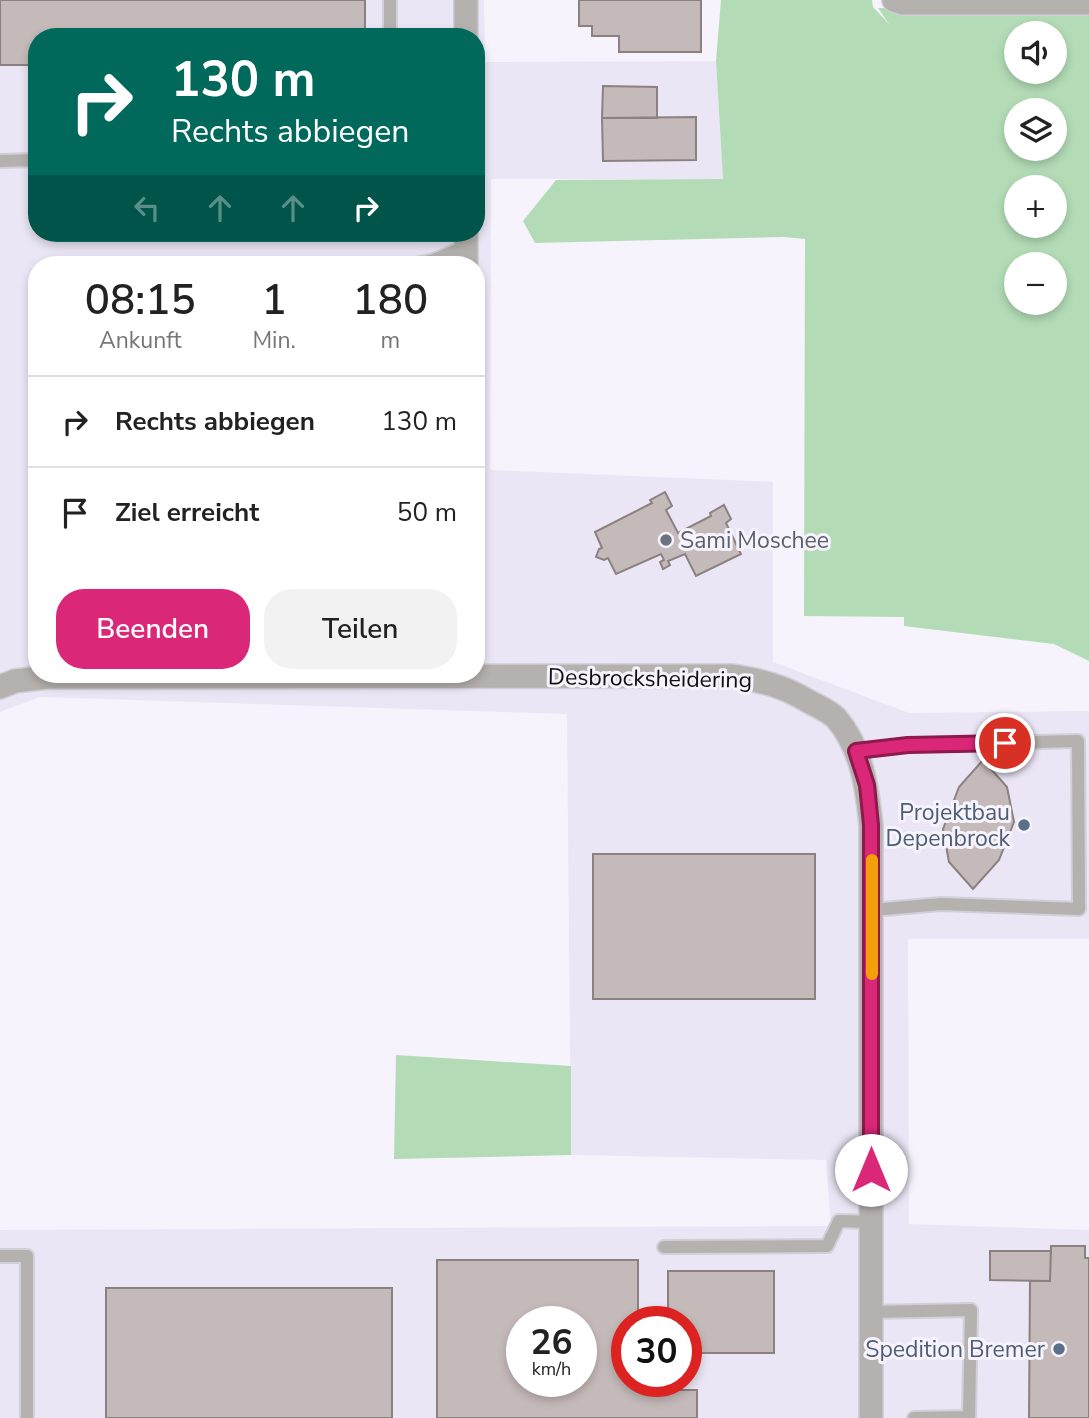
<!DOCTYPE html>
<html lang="de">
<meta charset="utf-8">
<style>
body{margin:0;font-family:"Nunito Sans",sans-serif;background:#f2f2f2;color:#222;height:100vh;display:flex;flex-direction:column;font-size:26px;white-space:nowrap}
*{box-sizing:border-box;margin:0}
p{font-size:23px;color:#767676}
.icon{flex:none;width:38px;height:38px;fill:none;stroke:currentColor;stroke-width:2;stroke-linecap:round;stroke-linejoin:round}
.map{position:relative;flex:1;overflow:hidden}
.sheet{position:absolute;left:28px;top:256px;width:457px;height:427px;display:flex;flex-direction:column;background:#fff;border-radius:28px;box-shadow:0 4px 10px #0003}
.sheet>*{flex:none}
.banner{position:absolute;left:28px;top:28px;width:457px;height:214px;border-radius:28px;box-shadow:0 4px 10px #0003;background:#00695c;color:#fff;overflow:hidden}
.buttons{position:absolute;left:1004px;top:21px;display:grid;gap:14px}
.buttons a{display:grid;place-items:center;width:63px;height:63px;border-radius:50%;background:#fff;box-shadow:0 4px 10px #0003;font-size:35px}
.speed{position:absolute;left:506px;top:1306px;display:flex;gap:14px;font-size:35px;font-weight:700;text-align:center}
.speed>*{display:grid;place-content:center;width:91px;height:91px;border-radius:50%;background:#fff;box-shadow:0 4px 10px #0003;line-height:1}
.speed small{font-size:18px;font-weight:400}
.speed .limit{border:10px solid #d22;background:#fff;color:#111}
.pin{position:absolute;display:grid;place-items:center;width:60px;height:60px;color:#fff;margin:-30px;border:4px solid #fff;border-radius:50%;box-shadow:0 2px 7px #0007}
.me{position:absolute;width:77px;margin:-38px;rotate:0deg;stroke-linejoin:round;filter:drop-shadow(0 0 5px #0008)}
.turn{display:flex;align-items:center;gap:24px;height:147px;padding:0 28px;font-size:32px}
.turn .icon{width:91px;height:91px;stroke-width:2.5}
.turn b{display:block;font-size:49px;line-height:60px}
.lanes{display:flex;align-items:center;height:66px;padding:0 28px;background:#0003;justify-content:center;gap:35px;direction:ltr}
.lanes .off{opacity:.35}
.eta{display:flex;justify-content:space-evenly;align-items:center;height:119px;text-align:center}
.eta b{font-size:42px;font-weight:600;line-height:49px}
.cta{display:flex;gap:14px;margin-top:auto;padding:14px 28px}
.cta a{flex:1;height:80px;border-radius:28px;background:#db2777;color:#fff;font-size:28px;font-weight:600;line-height:80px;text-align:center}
.cta a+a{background:#f2f2f2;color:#222}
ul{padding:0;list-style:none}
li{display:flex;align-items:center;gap:21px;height:91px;padding:0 28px;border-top:2px solid #e0e0e0}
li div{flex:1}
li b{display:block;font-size:26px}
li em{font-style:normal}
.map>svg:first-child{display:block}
.built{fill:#eae6f5;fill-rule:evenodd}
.green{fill:#b3dcb6;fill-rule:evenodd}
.building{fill:#c4bab9;stroke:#8b8280;stroke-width:2;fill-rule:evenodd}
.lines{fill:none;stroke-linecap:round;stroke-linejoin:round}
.lane-casing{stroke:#d1cfd7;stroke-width:16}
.street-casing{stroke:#d1cfd7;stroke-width:26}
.lane{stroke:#b5b1af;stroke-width:12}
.street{stroke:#b5b1af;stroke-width:23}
.route-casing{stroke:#8e194d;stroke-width:18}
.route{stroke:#db2777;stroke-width:12}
.slow{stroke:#f59e0b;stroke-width:12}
.worship-dot{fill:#6b7280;stroke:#f6f3fc;stroke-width:2.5}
.service-dot{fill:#5c6f8a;stroke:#f6f3fc;stroke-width:2.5}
.labels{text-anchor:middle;stroke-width:6;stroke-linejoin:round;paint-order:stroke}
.worship-label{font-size:23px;fill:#5b616d;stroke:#f6f3fc;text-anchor:start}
.street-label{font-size:23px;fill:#111113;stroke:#f6f3fc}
.service-label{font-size:23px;fill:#4e5e75;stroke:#f6f3fc;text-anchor:end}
</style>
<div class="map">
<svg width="1089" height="1418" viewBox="0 0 1089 1418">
<rect width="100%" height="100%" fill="#f6f3fc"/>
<path class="built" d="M 0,0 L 484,0 L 485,62 L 716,61 L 723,179 L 491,179 L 490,470 L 773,482 L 773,662 L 909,713 L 1089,711 L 1089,939 L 908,939 L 909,1224 L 1089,1230 L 1089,1418 L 0,1418 L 0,1230 L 831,1226 L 826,1160 L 571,1155 L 567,714 L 40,697 L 0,712 ZM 37,37 L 476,37 L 476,233 L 37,233 ZM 37,264 L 476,264 L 476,674 L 37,674 ZM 522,1321 L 581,1321 L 581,1381 L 522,1381 ZM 626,1321 L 686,1321 L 686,1381 L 626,1381 Z"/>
<path class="green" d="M 721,0 L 872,0 L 873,7 L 889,24 L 878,8 L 1089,11 L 1089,661 L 1054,644 L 904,626 L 904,617 L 804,616 L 805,239 L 784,237 L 535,243 L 523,221 L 556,180 L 723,179 L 716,61 ZM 1017,33 L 1055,33 L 1055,72 L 1017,72 ZM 1017,110 L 1055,110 L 1055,149 L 1017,149 ZM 1017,187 L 1055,187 L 1055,226 L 1017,226 ZM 1017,264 L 1055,264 L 1055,303 L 1017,303 Z
M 396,1055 L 571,1066 L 571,1155 L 394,1159 Z"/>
<path class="building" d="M 0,0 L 365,0 L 365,37 L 37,37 L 37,65 L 0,65 Z
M 579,0 L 701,0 L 701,52 L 619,52 L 619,36 L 592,36 L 592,26 L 579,26 Z
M 603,86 L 657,87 L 657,118 L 602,118 Z
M 696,117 L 696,160 L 603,161 L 602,118 Z
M 665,492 L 672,506 L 666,510 L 678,533 L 711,516 L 710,513 L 724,505 L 731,519 L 726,523 L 741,554 L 696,576 L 685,554 L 668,561 L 670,565 L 663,569 L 660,562 L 664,560 L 661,554 L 616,574 L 608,558 L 604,560 L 596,557 L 599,549 L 602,548 L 595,532 L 652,503 L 650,500 Z
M 983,760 L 1007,787 L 1014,822 L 999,860 L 973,889 L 949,862 L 943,829 L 959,787 Z
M 593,854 L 815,854 L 815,999 L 593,999 Z
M 1051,1246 L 1085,1246 L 1085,1258 L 1089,1258 L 1089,1418 L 1029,1418 L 1030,1281 L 1050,1281 Z
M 990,1251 L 1051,1251 L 1050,1281 L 990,1280 Z
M 437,1260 L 638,1260 L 638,1321 L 626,1321 L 626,1381 L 637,1381 L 637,1390 L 697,1390 L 697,1418 L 437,1418 ZM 522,1321 L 581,1321 L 581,1381 L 522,1381 Z
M 668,1271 L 774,1271 L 774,1353 L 686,1353 L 686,1321 L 668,1321 Z
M 106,1288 L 392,1288 L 392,1418 L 106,1418 Z"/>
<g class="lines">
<g class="lane-casing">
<path id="lane" d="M 390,0 L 390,37
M 0,161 L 37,160
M 416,264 L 434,260 L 466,246
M 856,751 L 908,745 L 1078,741 L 1079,909 L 941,904 L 873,910
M 664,1247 L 827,1246 L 839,1221 L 870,1222
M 0,1256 L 27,1256 L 27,1418
M 870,1312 L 971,1310 L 969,1417 L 914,1418"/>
</g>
<g class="street-casing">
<path id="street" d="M 894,0 L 903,3 L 1089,3
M 466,37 L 466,0
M 466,264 L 466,233
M 0,687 L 15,681 L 48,677 L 731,676 C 760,680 783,686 808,701 C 817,706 829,711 836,718 C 862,748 867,788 871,825 L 871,1418"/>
</g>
<use href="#lane" class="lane"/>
<use href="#street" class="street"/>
</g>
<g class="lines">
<g class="route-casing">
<path id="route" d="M 871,1170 L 871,825 L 867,785 L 856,751 L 908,745 L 1005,743"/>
</g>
<use href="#route" class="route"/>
<path class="slow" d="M 872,860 L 872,974"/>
</g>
<circle class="worship-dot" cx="666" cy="540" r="7"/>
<g class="service-dot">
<circle cx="1024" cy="825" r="7"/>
<circle cx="1059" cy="1349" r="7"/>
</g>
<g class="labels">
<g class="worship-label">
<text x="680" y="548">Sami Moschee</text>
</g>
<g class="street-label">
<text transform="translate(650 678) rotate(1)" y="8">Desbrocksheidering</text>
</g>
<g class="service-label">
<text x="1010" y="820">Projektbau<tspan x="1010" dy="26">Depenbrock</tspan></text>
<text x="1045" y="1357">Spedition Bremer</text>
</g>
</g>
</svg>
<div class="buttons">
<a><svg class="icon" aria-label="sound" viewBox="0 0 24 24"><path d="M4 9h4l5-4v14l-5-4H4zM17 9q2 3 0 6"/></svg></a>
<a><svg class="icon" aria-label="layers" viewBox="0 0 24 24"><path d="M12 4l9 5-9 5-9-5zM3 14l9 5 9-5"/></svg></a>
<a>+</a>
<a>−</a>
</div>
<div class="speed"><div>26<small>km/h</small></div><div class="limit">30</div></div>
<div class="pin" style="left:1005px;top:743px;background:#d93025"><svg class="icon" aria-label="arrive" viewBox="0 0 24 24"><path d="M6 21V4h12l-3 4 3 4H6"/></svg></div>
<svg class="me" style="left:871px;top:1170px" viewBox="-20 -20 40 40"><circle r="19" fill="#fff"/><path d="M0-13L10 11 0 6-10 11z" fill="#db2777"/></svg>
<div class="banner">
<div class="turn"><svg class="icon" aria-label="right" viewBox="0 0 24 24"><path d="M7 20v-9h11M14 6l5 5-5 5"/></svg><div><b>130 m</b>Rechts abbiegen</div></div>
<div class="lanes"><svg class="icon off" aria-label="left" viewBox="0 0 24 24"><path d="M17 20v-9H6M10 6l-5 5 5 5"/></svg><svg class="icon off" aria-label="ahead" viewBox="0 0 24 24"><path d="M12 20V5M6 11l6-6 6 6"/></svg><svg class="icon off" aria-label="ahead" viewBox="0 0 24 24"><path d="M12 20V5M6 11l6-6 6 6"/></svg><svg class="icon" aria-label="right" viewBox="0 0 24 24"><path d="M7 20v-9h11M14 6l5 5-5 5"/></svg></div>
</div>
<section class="sheet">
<div class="eta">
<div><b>08:15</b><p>Ankunft</p></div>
<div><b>1</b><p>Min.</p></div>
<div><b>180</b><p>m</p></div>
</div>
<ul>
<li><svg class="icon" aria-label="right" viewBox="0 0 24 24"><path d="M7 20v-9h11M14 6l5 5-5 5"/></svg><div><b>Rechts abbiegen</b></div><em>130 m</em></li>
<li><svg class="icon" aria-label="arrive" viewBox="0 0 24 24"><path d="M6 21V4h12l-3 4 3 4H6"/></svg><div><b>Ziel erreicht</b></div><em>50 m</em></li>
</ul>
<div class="cta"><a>Beenden</a><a>Teilen</a></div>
</section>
</div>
